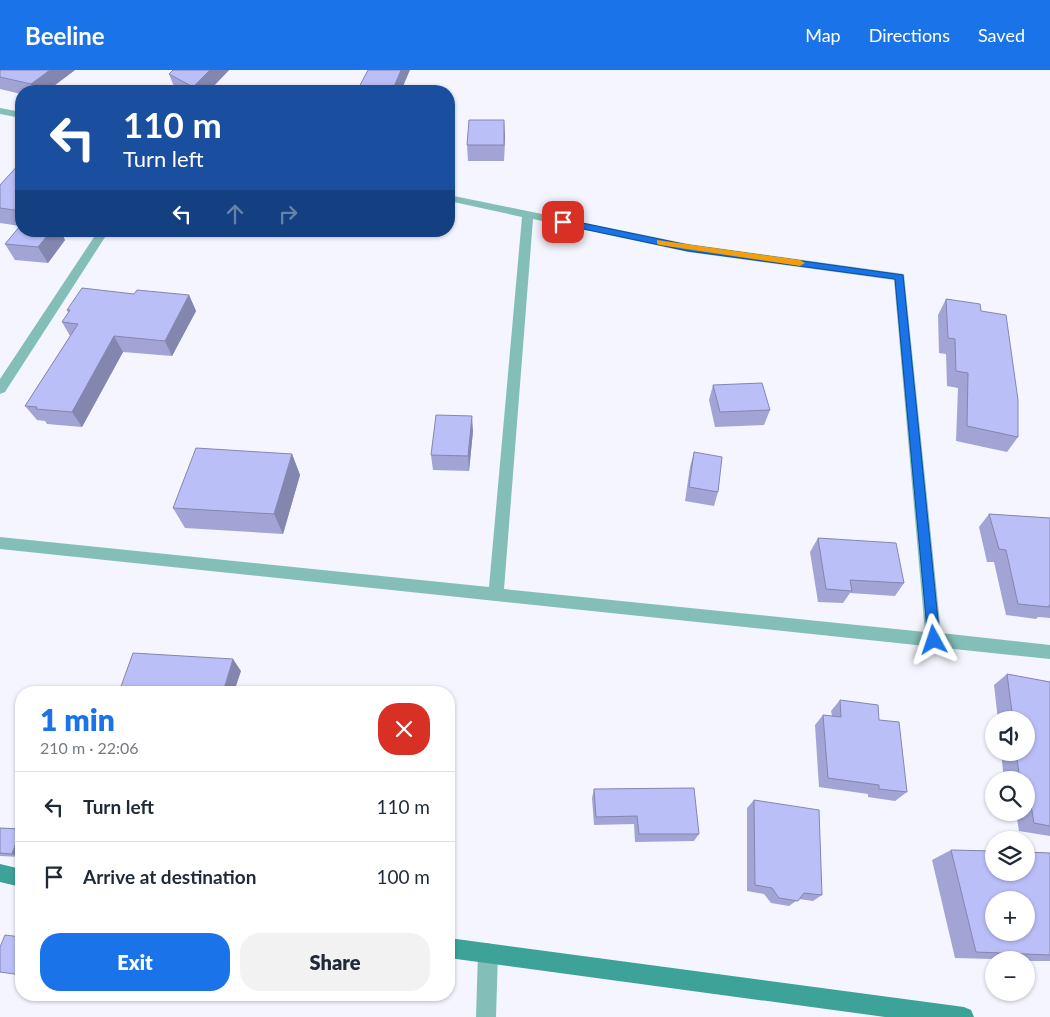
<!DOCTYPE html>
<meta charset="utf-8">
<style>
body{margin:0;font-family:Lato,sans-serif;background:#f2f2f3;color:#1f2937;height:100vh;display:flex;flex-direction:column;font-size:19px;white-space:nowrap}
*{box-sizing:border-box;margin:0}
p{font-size:16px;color:#747a83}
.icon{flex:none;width:28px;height:28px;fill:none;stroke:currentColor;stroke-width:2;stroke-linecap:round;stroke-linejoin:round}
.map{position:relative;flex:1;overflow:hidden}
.drawer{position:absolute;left:15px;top:616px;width:440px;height:315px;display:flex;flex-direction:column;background:#fff;border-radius:20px;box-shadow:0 1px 4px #0004}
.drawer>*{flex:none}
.top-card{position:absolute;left:15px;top:15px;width:440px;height:152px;border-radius:20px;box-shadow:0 1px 4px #0004;background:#1a4fa0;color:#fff;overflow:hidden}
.fabs{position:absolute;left:985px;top:641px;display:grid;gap:10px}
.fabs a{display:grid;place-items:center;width:50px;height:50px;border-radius:50%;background:#fff;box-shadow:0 1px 4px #0004;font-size:25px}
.pin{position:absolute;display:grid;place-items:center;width:42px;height:42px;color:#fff;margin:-21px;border-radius:10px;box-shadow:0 2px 8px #0006}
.me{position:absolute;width:55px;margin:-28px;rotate:355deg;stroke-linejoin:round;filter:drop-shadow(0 0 4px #0008)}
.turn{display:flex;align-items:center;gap:18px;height:105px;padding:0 25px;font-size:22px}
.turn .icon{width:65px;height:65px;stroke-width:2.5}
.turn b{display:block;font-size:35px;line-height:42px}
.lanes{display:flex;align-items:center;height:48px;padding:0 25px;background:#0003;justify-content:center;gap:25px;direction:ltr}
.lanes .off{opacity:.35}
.round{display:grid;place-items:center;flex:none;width:52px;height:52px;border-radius:20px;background:#f2f2f3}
.overview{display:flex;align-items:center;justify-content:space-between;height:85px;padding:0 25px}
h1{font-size:30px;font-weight:800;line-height:38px;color:#1a73e8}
.action{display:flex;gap:10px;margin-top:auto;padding:10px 25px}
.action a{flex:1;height:58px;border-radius:20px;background:#1a73e8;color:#fff;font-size:20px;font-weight:800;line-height:58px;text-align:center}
.action a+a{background:#f2f2f3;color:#1f2937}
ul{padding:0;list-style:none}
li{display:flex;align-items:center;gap:15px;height:70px;padding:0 25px;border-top:1px solid #e0e1e3}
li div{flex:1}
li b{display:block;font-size:19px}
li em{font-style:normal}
header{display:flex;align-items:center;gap:30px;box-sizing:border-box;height:70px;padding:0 25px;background:#1a73e8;color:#fff}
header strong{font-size:24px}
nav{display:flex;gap:28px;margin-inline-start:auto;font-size:18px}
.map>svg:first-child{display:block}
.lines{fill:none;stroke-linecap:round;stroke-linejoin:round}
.street{fill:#83bfb8;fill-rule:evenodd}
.secondary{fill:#3da399;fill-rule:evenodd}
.wall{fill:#a1a4d5}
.shaded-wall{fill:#8386ae}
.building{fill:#bbbff8;stroke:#8386ae;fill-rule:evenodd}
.route{fill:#1a73e8;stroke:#114b97}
.slow{fill:#f59e0b}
</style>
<header>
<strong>Beeline</strong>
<nav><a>Map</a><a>Directions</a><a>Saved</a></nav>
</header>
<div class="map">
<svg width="1050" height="947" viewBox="0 0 1050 947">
<rect width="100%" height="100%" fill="#f4f5fe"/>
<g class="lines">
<path class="street" d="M 0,38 L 21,42 L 21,48 L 0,44 Z
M 449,125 L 688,174 L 904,204 L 941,563 L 1050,575 L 1050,589 L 0,479 L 0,467 L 489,517 L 522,147 L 449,131 ZM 533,149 L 688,182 L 894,210 L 925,562 L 504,519 Z
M 98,161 L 109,161 L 5,322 L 0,324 L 0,309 Z
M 488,873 L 495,876 L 498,883 L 496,947 L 476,947 L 478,883 L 481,876 Z"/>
<path class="secondary" d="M 0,794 L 21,799 L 21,817 L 0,812 Z
M 449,868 L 964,937 L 971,940 L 974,947 L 885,947 L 449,888 Z"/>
</g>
<path class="wall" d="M 0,0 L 75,0 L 47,21 L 21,21 L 21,24 L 0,19 Z
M 173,0 L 229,0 L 209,21 L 178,21 L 175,19 L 169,4 Z
M 504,50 L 504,91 L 468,91 L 467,75 Z
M 21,92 L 21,161 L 65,170 L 48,193 L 15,190 L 5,174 L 20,156 L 0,153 L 0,115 Z
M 134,224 L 189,225 L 196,241 L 172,286 L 123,282 L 82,357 L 47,354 L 45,351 L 37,350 L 25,336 L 70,266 L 62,252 L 68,243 L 67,240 Z
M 946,229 L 981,241 L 1018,367 L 1007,382 L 956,371 L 958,318 L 947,316 L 946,284 L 939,283 L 938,245 Z
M 713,315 L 770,340 L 764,355 L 715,357 L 709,330 Z
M 473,361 L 469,401 L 433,400 L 431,385 Z
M 694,382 L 718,422 L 714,436 L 685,431 L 690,397 Z
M 292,384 L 300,405 L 283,464 L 185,458 L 173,438 Z
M 989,444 L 1050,448 L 1050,548 L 1038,547 L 1036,549 L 1006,545 L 994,492 L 987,492 L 979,457 Z
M 818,468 L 904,513 L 895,526 L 850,523 L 843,533 L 818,532 L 810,482 Z
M 1007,604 L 1050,612 L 1050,766 L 1019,761 L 1016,742 L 1026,742 L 1026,710 L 1004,710 L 1001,682 L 1026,682 L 1026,650 L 998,650 L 994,615 Z
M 840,630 L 879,650 L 907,722 L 895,731 L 868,727 L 868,724 L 819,717 L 815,655 L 823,645 L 832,646 L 831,641 Z
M 594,719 L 699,764 L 694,771 L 635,772 L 634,754 L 594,755 L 592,728 Z
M 754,730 L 822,825 L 813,831 L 799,829 L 789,836 L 771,833 L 764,824 L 747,821 L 747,738 Z
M 0,758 L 21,759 L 21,783 L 20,787 L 0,786 Z
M 951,780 L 1050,783 L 1050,891 L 1026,891 L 1026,890 L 955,888 L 932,790 Z"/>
<path class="shaded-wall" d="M 50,0 L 75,0 L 47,21 L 34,21 L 31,14 Z
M 210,0 L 229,0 L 209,21 L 194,21 L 193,17 Z
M 401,0 L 410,0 L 401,21 L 392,21 Z
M 504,50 L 505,66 L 504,91 Z
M 51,161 L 61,161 L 65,170 L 48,193 L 38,177 Z
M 189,225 L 196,241 L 172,286 L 165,271 Z
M 114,266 L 123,282 L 82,357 L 72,342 Z
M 472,346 L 473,361 L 469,401 L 468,386 Z
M 292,384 L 300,405 L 283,464 L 274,444 Z
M 233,589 L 241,601 L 234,622 L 223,622 Z
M 21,759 L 21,783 L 20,787 L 12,784 Z"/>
<path class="building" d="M 0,0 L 50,0 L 31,14 L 0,7 Z
M 173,0 L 210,0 L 193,17 L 169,4 Z
M 368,0 L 401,0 L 392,21 L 357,21 Z
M 469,50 L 504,50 L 504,75 L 467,75 Z
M 21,92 L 21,141 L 0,138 L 0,115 Z
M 21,155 L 21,161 L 51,161 L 38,177 L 5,174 Z
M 82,218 L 134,224 L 137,220 L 189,225 L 165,271 L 114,266 L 72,342 L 36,339 L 37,337 L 25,336 L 78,254 L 62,252 L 70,240 L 67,240 Z
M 946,229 L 980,234 L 981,241 L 1006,245 L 1018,330 L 1018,367 L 967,356 L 968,303 L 956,301 L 955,269 L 948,268 Z
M 762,313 L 770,340 L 720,342 L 713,315 Z
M 436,345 L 472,346 L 468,386 L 431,385 Z
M 196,378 L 292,384 L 274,444 L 173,438 Z
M 694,382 L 722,387 L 718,422 L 689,417 Z
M 989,444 L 1050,448 L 1050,535 L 1049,535 L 1049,537 L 1018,534 L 1006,480 L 999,479 Z
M 818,468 L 896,473 L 904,513 L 850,510 L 852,521 L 826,519 Z
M 133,583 L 233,589 L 223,622 L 119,622 Z
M 1007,604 L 1050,612 L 1050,756 L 1034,753 L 1028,717 L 1026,716 L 1026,710 L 1020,710 L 1016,682 L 1026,682 L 1026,650 L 1013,650 Z
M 840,630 L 878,635 L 879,650 L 899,652 L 907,722 L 879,719 L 879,715 L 828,708 L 823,645 L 841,647 Z
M 694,718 L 699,764 L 639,764 L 637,746 L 596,747 L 594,719 Z
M 754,730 L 819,740 L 822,825 L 804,823 L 798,831 L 779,828 L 772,818 L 755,815 Z
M 0,758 L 21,759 L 12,784 L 0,783 Z
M 951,780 L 994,781 L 994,802 L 1026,802 L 1026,782 L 1050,783 L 1050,885 L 976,882 ZM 994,830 L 1026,830 L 1026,862 L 994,862 Z
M 5,865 L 21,867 L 21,905 L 0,902 L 0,877 Z"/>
<path class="route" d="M 563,149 L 688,175 L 903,205 L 940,570 L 939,574 L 934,576 L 930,574 L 928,570 L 895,209 L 688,181 L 560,154 L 560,150 Z"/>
<path class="slow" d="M 657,170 L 800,190 L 805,193 L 800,196 L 660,175 L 657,174 Z"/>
</svg>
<div class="fabs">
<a><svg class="icon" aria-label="sound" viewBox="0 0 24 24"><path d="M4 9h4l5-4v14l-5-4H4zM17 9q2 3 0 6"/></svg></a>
<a><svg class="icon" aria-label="search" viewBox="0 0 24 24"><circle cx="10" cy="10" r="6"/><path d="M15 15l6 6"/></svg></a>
<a><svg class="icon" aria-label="layers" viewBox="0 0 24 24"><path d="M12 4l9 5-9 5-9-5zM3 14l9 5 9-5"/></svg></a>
<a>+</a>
<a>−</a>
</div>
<div class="pin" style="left:563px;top:152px;background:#d93025"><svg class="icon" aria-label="arrive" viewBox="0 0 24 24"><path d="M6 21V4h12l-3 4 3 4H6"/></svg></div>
<svg class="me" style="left:934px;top:570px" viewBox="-20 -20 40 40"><path d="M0-17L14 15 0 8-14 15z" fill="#1a73e8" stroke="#fff" stroke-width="4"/></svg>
<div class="top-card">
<div class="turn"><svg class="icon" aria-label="left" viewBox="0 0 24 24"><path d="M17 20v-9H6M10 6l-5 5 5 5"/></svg><div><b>110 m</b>Turn left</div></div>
<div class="lanes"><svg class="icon" aria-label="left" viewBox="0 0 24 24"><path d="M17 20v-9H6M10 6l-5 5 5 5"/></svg><svg class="icon off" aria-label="ahead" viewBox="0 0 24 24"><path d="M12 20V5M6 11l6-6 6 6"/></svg><svg class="icon off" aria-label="right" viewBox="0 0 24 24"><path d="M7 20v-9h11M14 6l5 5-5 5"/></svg></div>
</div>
<section class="drawer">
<div class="overview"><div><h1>1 min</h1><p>210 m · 22:06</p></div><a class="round" style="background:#d93025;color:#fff"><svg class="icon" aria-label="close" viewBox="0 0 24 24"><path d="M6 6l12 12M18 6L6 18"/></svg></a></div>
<ul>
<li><svg class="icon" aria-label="left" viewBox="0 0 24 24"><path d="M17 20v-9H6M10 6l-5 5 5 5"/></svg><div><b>Turn left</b></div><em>110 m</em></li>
<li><svg class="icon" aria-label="arrive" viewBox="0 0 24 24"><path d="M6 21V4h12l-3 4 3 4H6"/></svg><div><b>Arrive at destination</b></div><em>100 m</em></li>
</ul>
<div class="action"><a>Exit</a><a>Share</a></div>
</section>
</div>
